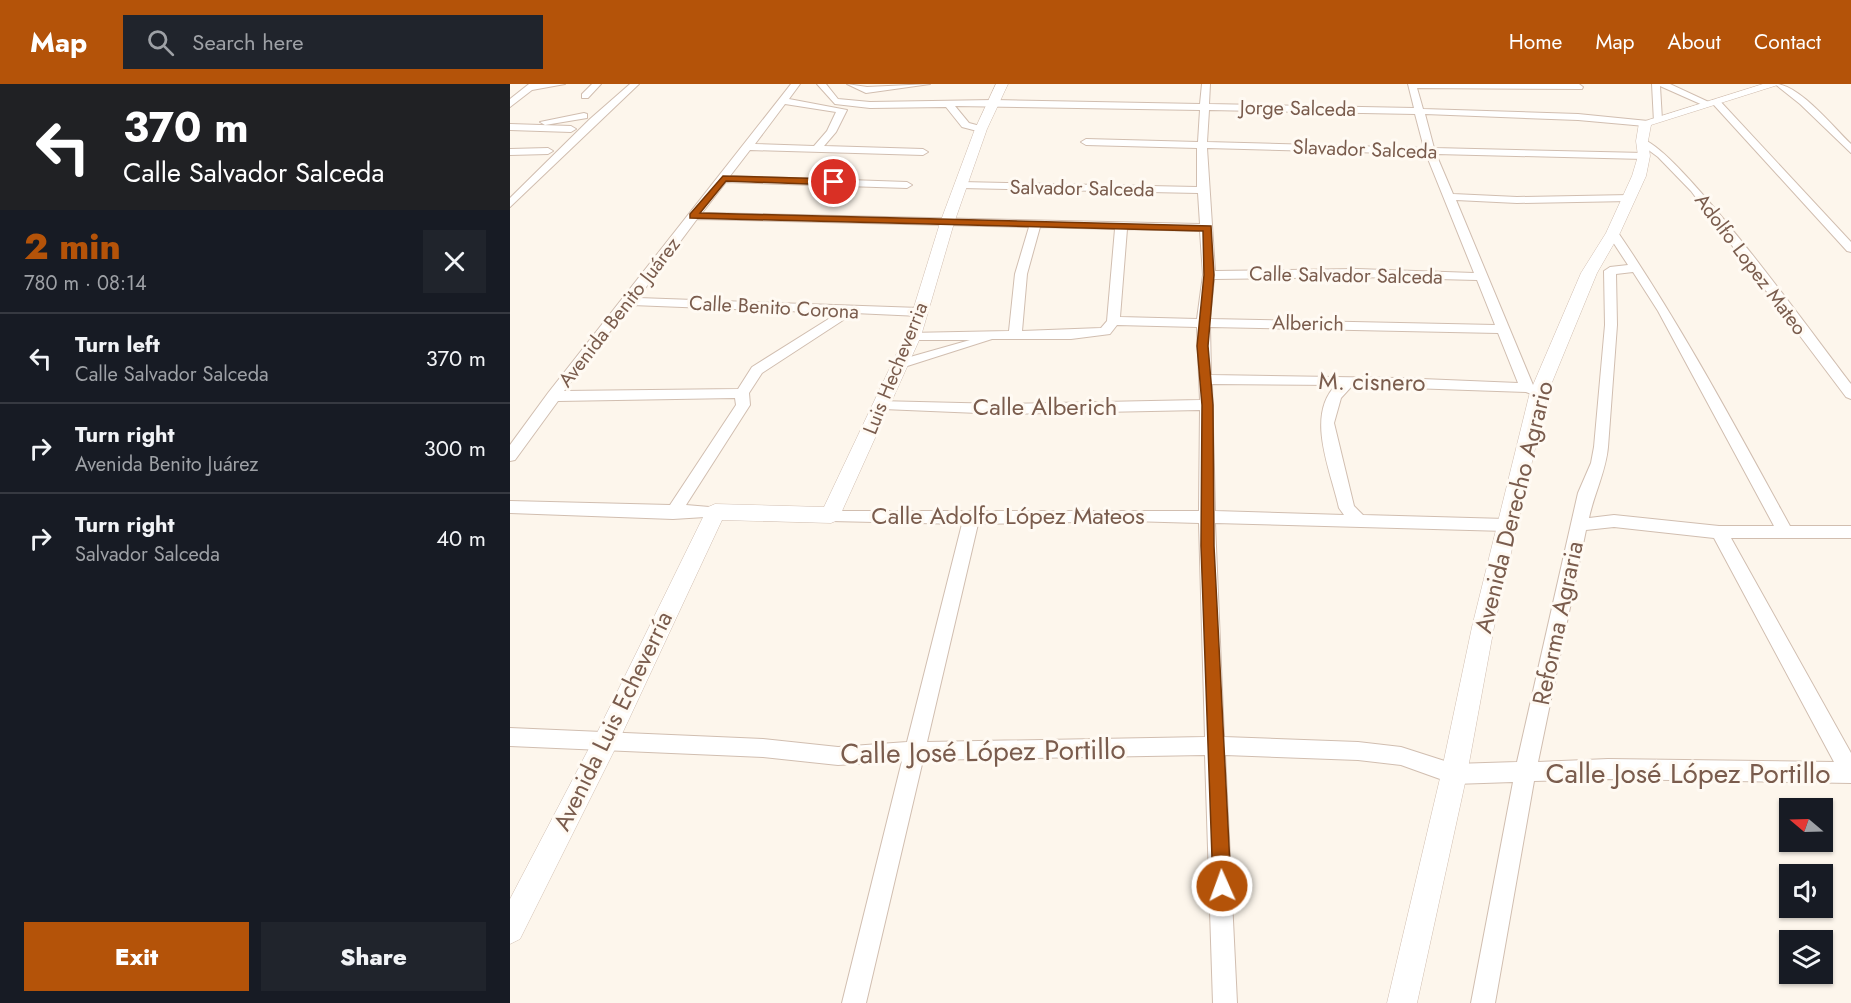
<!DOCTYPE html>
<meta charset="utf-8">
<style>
body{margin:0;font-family:Jost,sans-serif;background:#20242c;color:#f1f3f6;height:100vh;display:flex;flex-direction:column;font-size:22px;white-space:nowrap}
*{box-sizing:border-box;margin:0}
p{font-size:20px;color:#9ea1a6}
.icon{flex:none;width:33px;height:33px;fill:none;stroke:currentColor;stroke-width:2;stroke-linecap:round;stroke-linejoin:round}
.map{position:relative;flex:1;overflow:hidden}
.drawer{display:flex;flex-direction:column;background:#171b24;width:510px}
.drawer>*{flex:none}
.guide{background:#202124;color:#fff;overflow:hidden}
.needle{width:39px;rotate:289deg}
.fabs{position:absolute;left:1269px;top:714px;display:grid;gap:12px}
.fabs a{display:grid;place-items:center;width:54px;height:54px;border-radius:0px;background:#171b24;box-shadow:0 2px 4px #0004;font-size:30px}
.pin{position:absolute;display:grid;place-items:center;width:51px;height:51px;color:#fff;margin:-26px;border:3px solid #fff;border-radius:50%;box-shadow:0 2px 6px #0007}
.me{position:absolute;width:66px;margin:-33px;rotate:358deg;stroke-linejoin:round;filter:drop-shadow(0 0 4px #0008)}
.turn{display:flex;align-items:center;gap:21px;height:126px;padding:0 24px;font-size:27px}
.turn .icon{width:78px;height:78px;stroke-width:2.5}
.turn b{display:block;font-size:42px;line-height:51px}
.round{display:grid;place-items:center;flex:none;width:63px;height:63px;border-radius:0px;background:#20242c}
.head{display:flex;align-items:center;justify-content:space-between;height:102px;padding:0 24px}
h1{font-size:36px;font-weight:800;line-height:45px;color:#b45309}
.cta{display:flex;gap:12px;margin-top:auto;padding:12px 24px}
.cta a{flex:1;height:69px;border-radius:0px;background:#b45309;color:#fff;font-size:24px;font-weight:800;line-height:69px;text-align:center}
.cta a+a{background:#20242c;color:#f1f3f6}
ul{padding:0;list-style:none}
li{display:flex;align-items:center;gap:18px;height:90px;padding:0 24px;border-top:2px solid #363941}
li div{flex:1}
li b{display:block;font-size:22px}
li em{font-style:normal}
header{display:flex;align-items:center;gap:36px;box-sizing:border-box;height:84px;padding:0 30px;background:#b45309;color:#fff}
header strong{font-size:28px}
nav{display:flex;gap:33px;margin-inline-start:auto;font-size:21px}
.search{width:420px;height:54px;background:#20242c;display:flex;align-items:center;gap:15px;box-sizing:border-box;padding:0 21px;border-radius:0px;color:#9ea1a6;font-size:22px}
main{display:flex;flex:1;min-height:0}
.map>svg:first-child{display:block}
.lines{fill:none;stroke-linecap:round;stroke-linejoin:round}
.minor-casing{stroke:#d1beb0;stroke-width:2}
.tertiary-casing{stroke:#d1beb0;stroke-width:1}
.minor{fill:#fff;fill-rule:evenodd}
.tertiary{fill:#fff;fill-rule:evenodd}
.route{fill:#b45309;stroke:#753606;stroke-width:1.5}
.labels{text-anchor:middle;stroke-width:6;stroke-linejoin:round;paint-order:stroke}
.far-street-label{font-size:20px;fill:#7a5c4d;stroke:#fffaf3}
.street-label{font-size:24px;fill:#7a5c4d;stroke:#fffaf3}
.near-street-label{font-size:28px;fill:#7a5c4d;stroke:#fffaf3}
</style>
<header>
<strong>Map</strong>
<div class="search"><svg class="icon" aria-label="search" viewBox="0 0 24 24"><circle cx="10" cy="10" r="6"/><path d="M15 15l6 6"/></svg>Search here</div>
<nav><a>Home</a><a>Map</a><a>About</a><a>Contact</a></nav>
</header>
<main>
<section class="drawer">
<div class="guide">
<div class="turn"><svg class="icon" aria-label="left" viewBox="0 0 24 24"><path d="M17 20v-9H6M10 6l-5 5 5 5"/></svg><div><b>370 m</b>Calle Salvador Salceda</div></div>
</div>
<div class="head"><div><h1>2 min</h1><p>780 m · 08:14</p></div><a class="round"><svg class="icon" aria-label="close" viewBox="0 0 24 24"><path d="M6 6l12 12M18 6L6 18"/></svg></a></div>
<ul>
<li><svg class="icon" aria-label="left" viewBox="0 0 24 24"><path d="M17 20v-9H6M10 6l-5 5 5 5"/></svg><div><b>Turn left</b><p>Calle Salvador Salceda</p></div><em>370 m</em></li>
<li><svg class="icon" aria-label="right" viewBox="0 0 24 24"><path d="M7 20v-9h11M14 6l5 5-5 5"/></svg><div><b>Turn right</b><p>Avenida Benito Juárez</p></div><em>300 m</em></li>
<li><svg class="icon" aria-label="right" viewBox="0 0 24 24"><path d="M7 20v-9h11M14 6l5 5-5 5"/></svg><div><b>Turn right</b><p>Salvador Salceda</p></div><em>40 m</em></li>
</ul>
<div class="cta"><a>Exit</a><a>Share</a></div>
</section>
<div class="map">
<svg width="1341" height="919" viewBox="0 0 1341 919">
<rect width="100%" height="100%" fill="#fdf6ec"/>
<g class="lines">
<g class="minor-casing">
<path id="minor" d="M 19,0 L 55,0 L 22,6 L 0,23 L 0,15 Z
M 82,0 L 91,0 L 78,14 L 72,14 L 72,10 Z
M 120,0 L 129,0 L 0,123 L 0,114 L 80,35 Z
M 281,0 L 290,0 L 279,15 L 337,26 L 326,48 L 314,62 L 413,65 L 418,68 L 413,71 L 240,66 L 220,92 L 397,98 L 402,101 L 397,104 L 216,98 L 192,129 L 690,140 L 688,109 L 451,104 L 446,101 L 451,98 L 687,103 L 687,64 L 576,61 L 571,58 L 576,55 L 688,58 L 690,26 L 445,22 L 459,39 L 474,43 L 476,45 L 471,48 L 452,43 L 436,23 L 360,24 L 325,20 L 307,0 L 316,0 L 328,15 L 360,18 L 484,16 L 690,20 L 692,0 L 700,0 L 699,20 L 904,24 L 898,0 L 1069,0 L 1073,3 L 1072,5 L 907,4 L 913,25 L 1068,30 L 1138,37 L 1140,39 L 1135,42 L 1068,36 L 915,30 L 924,64 L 1134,69 L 1139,72 L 1134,75 L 926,70 L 943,110 L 1007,113 L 1120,111 L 1125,114 L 1120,117 L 1007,119 L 946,116 L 1023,301 L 1036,308 L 1029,313 L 1016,308 L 842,302 L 831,314 L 824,339 L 844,422 L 853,431 L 996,435 L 1004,441 L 996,447 L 705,439 L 714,653 L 848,658 L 891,663 L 944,680 L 1007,678 L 1068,409 L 1081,379 L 1084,363 L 1095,241 L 1094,187 L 1100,183 L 1118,181 L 1097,149 L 1103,146 L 1107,147 C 1170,239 1225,342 1280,442 L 1341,442 L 1341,454 L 1221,454 L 1341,669 L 1341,699 L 1098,695 L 1024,697 L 985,919 L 961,919 L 1003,698 L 944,700 L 891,681 L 848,676 L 715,671 L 727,919 L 703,919 L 695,671 L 413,676 L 356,919 L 332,919 L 392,677 L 328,681 L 253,673 L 0,662 L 0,644 L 253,655 L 328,663 L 397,658 L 452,440 L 321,437 L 313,431 L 315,427 L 689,427 L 690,326 L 492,330 L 373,325 L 368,323 L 366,320 L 368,317 L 492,320 L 690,316 L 687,243 L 607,241 L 600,250 L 561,255 L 482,255 L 391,284 L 384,280 L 386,277 L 460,256 L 403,256 L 396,252 L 398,249 L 499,247 L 505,190 L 519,143 L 187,135 L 128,214 L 410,224 L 416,228 L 410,232 L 344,229 L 252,289 L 239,309 L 240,321 L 176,421 L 211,424 L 213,428 L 211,432 L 163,435 L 0,429 L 0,417 L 160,421 L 226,321 L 225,314 L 48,317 L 5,376 L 0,377 L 0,361 L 38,309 ZM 275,20 L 326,28 L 317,47 L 304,62 L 245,60 ZM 699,26 L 905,30 L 914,64 L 697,58 ZM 697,64 L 916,70 L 964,189 L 847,185 L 705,187 ZM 530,143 L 605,145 L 597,237 L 591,244 L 512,247 L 517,190 ZM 617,145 L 690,147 L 693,191 L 687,235 L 610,233 ZM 1123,188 L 1148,227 L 1264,442 L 1209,442 L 1104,431 L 1079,434 C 1084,410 1096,387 1098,363 L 1107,241 L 1106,190 ZM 847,193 L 967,196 L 985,241 L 700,235 L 704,195 ZM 122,221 L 328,229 L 242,283 L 228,305 L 54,307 L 82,269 ZM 700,243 L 988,249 L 1008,299 L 888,294 L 701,291 ZM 702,300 L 826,301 C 795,332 821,387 829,424 L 834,431 L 705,427 ZM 620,437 L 689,439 L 695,653 L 417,658 L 468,440 ZM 1104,443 L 1204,454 L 1324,678 L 1098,675 L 1028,678 L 1076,446 Z
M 337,0 L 357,3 L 420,0 L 356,9 Z
M 1142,0 L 1160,0 L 1203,20 L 1195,22 L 1150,2 L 1152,36 L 1144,38 Z
M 1265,0 C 1289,0 1323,43 1341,60 L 1341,69 L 1290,20 Z
M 1203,16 L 1209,16 L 1341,158 L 1341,168 L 1337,167 L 1203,20 Z
M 74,29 L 77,30 L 77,34 L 35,41 L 30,38 Z
M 0,40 L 61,42 L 66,45 L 61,48 L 0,46 Z
M 1129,55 C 1160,51 1314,266 1341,300 L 1341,315 L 1336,313 L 1181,107 L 1148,73 L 1129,59 Z
M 0,65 L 38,64 L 43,67 L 38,70 L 0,71 Z"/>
</g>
<g class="tertiary-casing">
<path id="tertiary" d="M 486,0 L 498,0 L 477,45 L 444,139 L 411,252 L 328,436 L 321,439 L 212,436 L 105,665 L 10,855 L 0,860 L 0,815 L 87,649 L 198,423 L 205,420 L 314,423 L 395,252 L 430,139 L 465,45 Z
M 1253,0 L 1271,0 L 1141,41 L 1138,57 L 1140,72 L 1136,92 L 1110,149 L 1087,189 L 1038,308 L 984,543 L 957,690 L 907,919 L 877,919 L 931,690 L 962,543 L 1020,308 L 1071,189 L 1096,149 L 1122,92 L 1128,72 L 1126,57 L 1129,39 Z"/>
</g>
<use href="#minor" class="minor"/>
<use href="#tertiary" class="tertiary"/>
</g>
<path class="route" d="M 213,92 L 324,95 L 328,98 L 324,101 L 216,97 L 190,129 L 701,142 L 704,191 L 698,262 L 703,321 L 704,462 L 721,802 L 718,809 L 712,811 L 705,809 L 703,802 L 691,462 L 692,321 L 687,262 L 694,191 L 693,147 L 180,134 L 180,130 Z"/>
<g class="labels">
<g class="far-street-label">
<text transform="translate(788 24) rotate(1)" y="7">Jorge Salceda</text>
<text transform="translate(855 65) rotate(2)" y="7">Slavador Salceda</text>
<text transform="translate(572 104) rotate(1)" y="7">Salvador Salceda</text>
<text transform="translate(1241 180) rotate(53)" y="7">Adolfo Lopez Mateo</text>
<text transform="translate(836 191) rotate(1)" y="7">Calle Salvador Salceda</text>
<text transform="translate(264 223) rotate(3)" y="7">Calle Benito Corona</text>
<text transform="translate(109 228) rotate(-52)" y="7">Avenida Benito Juárez</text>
<text transform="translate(798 239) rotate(1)" y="7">Alberich</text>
<text transform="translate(385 284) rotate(-68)" y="7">Luis Hecheverria</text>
</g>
<g class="street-label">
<text transform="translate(862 298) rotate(1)" y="8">M. cisnero</text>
<text x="535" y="331">Calle Alberich</text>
<text transform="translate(1004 423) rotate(-76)" y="8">Avenida Derecho Agrario</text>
<text x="498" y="440">Calle Adolfo López Mateos</text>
<text transform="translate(1048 539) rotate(-78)" y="8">Reforma Agraria</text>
<text transform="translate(103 637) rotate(-64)" y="8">Avenida Luis Echeverría</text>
</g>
<g class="near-street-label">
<text transform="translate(473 667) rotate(-1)" y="10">Calle José López Portillo</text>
<text x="1178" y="699">Calle José López Portillo</text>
</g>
</g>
</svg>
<div class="fabs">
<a><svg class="needle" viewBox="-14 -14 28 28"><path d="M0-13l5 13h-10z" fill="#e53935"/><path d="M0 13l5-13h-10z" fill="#9ea1a6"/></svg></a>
<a><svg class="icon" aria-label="sound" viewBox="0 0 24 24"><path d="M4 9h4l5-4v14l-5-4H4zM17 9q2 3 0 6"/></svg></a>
<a><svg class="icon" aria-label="layers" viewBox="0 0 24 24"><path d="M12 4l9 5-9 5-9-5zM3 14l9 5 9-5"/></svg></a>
</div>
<div class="pin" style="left:324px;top:98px;background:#d93025"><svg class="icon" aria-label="arrive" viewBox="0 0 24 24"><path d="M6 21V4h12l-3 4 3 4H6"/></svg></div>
<svg class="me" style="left:712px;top:802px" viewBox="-20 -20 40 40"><circle r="17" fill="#b45309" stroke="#fff" stroke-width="3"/><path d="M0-11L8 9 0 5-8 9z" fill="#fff"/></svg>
</div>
</main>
